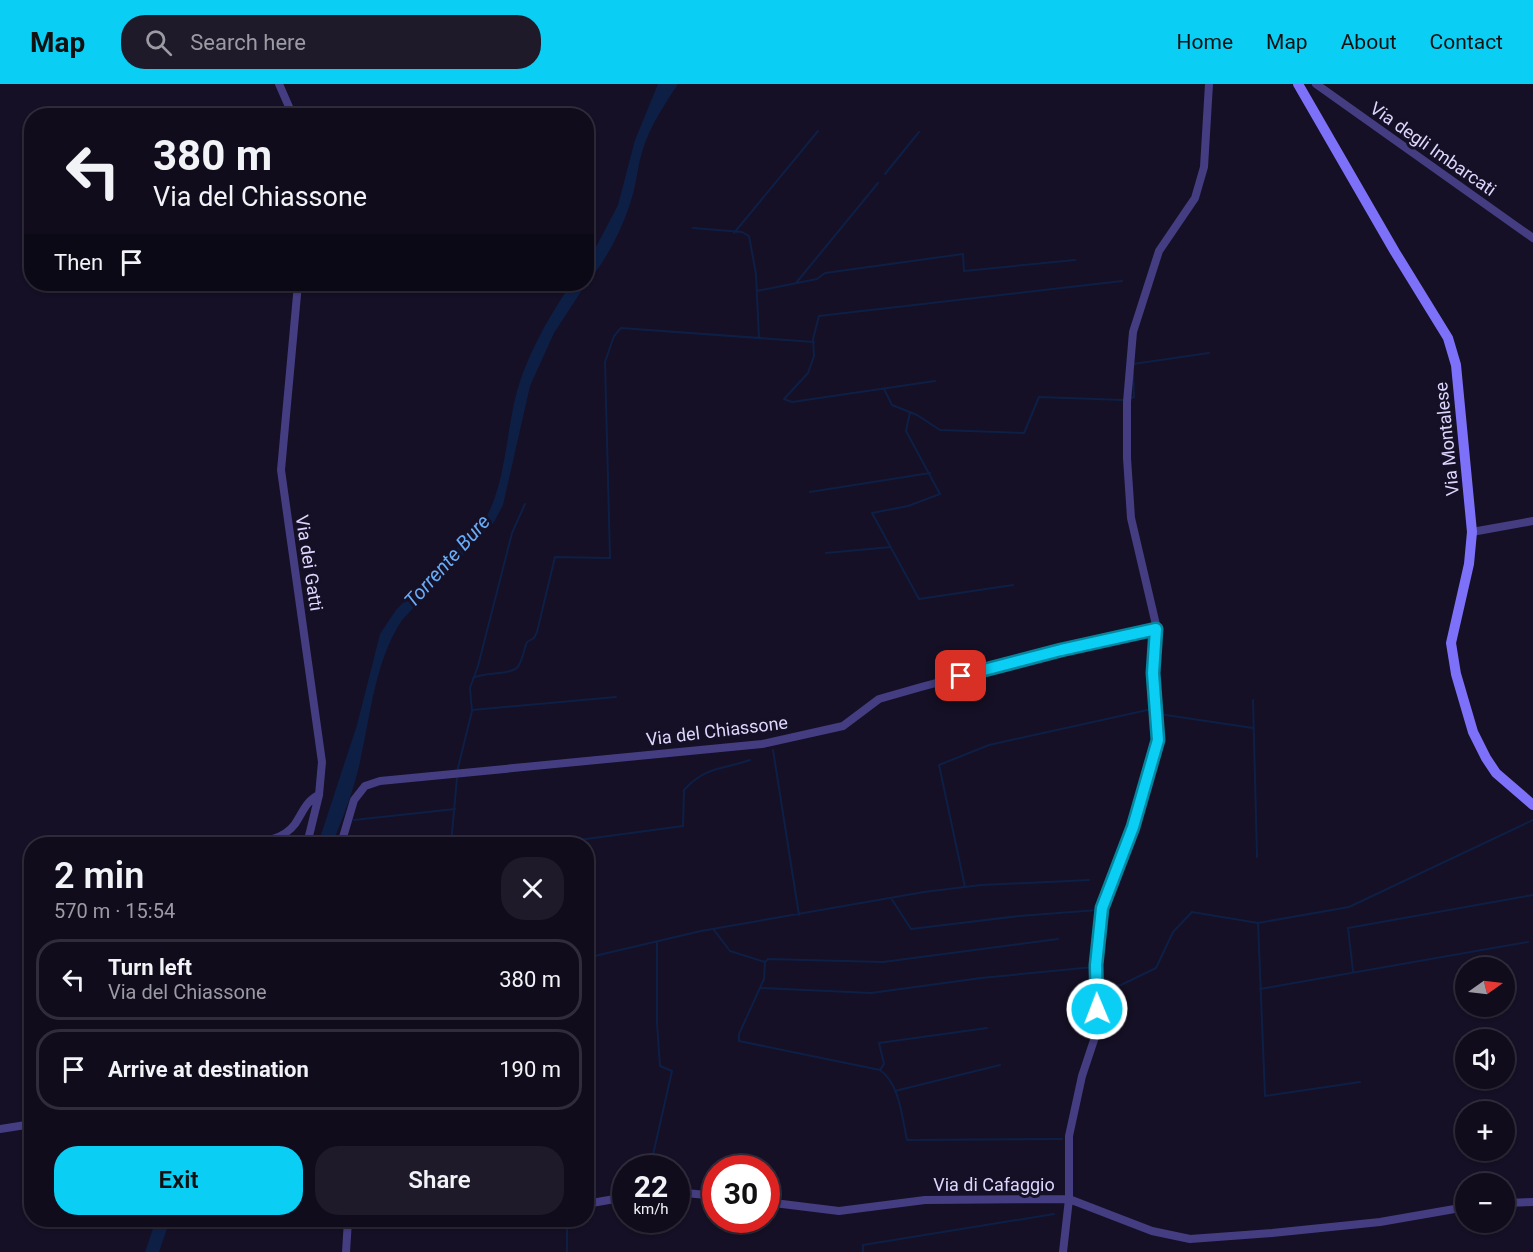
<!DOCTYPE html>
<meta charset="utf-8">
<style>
body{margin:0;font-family:Roboto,sans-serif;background:#1e1a29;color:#f1f3f6;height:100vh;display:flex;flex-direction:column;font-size:22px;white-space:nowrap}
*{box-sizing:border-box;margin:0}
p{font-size:20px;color:#9c9ba3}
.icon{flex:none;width:33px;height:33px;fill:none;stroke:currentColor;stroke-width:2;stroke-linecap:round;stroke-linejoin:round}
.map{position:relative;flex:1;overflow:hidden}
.panel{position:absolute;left:24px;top:753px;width:570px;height:390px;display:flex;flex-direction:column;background:#100c1c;border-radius:24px;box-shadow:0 2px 4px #0004,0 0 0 2px #302c3b}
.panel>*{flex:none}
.banner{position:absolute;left:24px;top:24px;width:570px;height:183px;border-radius:24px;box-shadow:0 2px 4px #0004,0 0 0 2px #302c3b;background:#100c1c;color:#f1f3f6;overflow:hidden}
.needle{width:39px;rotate:76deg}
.controls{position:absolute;left:1455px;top:873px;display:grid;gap:12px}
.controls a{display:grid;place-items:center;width:60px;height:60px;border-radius:50%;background:#100c1c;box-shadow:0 2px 4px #0004,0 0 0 2px #302c3b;font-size:30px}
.speed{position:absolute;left:612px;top:1071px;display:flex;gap:12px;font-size:30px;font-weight:700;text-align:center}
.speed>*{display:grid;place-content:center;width:78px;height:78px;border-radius:50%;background:#100c1c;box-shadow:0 2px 4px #0004,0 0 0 2px #302c3b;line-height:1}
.speed small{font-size:15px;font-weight:400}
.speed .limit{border:9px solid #d22;background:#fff;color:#111}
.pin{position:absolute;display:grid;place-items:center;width:51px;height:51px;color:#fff;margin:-26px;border-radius:12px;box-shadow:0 3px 9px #0006}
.me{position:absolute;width:66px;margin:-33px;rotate:359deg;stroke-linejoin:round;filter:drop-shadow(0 0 4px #0008)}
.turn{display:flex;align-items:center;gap:21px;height:126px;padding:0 30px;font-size:27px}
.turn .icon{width:78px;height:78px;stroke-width:2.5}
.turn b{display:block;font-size:42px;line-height:51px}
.then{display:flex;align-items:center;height:57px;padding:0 30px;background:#0003;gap:12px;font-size:22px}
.round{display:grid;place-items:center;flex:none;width:63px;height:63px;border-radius:24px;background:#1e1a29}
.headline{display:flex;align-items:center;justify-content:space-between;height:102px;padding:0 30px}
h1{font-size:36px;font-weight:600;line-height:45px}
.primary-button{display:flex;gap:12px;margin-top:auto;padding:12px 30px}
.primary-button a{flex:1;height:69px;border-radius:24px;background:#0bcef4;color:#111;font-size:24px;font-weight:600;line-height:69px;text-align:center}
.primary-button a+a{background:#1e1a29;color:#f1f3f6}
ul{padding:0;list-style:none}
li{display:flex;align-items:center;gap:18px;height:81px;margin:0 12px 9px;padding:0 18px;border:3px solid #302c3b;border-radius:24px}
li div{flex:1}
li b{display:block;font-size:22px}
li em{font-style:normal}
header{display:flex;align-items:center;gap:36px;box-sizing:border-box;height:84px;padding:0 30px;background:#0bcef4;color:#111}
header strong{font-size:28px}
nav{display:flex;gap:33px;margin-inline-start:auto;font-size:21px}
.search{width:420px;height:54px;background:#1e1a29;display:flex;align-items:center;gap:15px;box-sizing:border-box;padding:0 21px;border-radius:24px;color:#9c9ba3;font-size:22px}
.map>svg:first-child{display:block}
.water{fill:#0e1f46}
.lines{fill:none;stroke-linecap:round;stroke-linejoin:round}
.stream{stroke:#0e1f46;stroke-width:2}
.minor{stroke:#443d82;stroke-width:8}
.secondary{stroke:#7d71f9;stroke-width:10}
.route-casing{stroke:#07869f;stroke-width:15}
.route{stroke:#0bcef4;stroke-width:10}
.labels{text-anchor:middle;stroke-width:6;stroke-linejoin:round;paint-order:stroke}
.street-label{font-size:18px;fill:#ddd6fd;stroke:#151025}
.water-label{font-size:20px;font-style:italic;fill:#69adf8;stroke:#151025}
</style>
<header>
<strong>Map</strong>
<div class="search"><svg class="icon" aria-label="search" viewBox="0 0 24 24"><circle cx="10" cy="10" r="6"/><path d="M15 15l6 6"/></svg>Search here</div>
<nav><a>Home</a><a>Map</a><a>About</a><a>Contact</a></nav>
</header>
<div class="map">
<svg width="1533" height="1168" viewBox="0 0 1533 1168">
<rect width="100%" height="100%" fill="#151025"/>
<path class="water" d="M 658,0 L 678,0 C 665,20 650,42 643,65 C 638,80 637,95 633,110 C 623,144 609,172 587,199 L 587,180 L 618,121 L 635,56 Z
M 571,200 L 586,200 L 554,249 L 530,302 L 503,421 L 494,438 L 402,536 C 376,575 371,627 361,673 C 355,703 344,732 332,760 L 318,760 L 357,641 L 380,550 L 396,526 L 486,434 C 505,398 506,354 515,315 C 525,274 548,234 571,200 Z
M 156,1136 L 170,1136 L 159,1168 L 145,1168 Z"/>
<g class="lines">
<path class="stream" d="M 885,90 L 919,48
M 693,144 L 742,148 L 749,152 L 756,190 L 759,254
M 734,149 L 818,47
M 796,199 L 878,99
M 757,207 L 817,195 L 825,189 L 963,170 L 964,187 L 1075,176
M 1133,280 L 1209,269
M 935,297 L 792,318 L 784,315 L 808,289 L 814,272 L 813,255 L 819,232 L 1122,197
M 884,305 L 892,321 L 917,331 L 940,346 L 1024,349 L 1039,313 L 1123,316 L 1134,313 L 1133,289
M 910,328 L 906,347 L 940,410 L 908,422 L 872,429 L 919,515 L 1013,501
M 810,408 L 930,389
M 826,469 L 891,463
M 473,594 C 485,587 514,592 519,581 C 523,574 524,565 527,558 L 534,554 L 537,548 L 555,473 L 610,474 L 605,278 L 614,252 L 621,244 L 814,258
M 1253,616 L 1257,773
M 472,626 L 616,613
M 1159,630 L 1253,644
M 773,666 L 799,831
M 457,688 L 472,627 L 470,604 L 478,582 L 512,449 L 525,420
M 354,736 L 455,725
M 451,760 L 457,694
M 549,760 L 683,742 L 684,706 C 706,682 721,686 750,676
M 965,803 L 939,681 L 989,661 L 1152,625
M 891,814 L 911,845 L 1019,832 L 1098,826
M 1258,839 L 1265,1012 L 1360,998
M 714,846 L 730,867 L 765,878
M 586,874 L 701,847 L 924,808 L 981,801 L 1089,796
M 765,878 L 764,895 L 739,950 L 739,957 L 880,986 C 900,1000 902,1034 907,1056 L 1062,1055
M 765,878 L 768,875 L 883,878 L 1058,855
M 1353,887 L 1348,844 L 1533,811
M 760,904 L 871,909 L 981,894 L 1094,883
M 1099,904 L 1121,901 L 1156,884 L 1173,848 L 1192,828 L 1258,839 L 1349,823 L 1533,736
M 1260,905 L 1528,858
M 880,986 L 884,980 L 879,959 L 987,944
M 895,1007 L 1000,981
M 650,1084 L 672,987 L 660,982 L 657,939 L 657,858
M 567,1136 L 567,1168
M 863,1168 L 863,1161 L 1054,1130"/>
<path class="minor" d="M 279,0 L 293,32
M 1316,0 L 1533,154
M 298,200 L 281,386 L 322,678 L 319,711 L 307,760
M 1472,448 L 1533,437
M 247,760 C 264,758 284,755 295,740 C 303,728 306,717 319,711
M 341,760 L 354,716 L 365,702 L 380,697 L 762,660 L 843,642 L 879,615 L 921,603 L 1061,566 L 1157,545
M 0,1045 L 32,1040
M 676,1108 L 716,1112
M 766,1118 L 839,1127 L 925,1116 L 1069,1115 L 1152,1147 L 1190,1155 L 1272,1149 L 1380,1138 L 1466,1123
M 1504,1119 L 1533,1118
M 586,1120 L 626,1113
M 420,1136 L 465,1138 L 489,1136
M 346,1168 L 348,1136
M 1063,1168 L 1069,1115 L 1069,1052 L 1082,992 L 1097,947 L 1096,881 L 1102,824 L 1133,743 L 1158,656 L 1153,589 L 1157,545 L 1131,434 L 1127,374 L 1127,318 L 1133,248 L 1159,167 L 1195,114 L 1204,83 L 1209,0"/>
<path class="secondary" d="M 1298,0 L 1395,168 L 1448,254 L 1456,281 L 1472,448 L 1469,480 L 1451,559 L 1456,590 L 1473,648 L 1486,674 L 1496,689 L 1533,721"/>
</g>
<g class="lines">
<g class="route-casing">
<path id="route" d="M 961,592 L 1061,566 L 1156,545 L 1153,589 L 1158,656 L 1133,743 L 1102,824 L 1096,881 L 1097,925"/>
</g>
<use href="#route" class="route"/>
</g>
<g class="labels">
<g class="street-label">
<text transform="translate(1433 65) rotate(35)" y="6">Via degli Imbarcati</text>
<text transform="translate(1447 355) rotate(-96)" y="6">Via Montalese</text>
<text transform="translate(309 479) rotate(81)" y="6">Via dei Gatti</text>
<text transform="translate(717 647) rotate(-7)" y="6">Via del Chiassone</text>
<text x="994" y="1107">Via di Cafaggio</text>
</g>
<g class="water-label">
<text transform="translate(447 477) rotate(-48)" y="7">Torrente Bure</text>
</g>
</g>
</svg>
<div class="controls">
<a><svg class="needle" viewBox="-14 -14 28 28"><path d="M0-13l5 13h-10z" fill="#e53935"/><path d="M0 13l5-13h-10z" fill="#9c9ba3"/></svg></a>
<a><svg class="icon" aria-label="sound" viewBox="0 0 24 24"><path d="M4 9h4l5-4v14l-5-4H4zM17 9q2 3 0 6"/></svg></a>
<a>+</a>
<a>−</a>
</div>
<div class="speed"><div>22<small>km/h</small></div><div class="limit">30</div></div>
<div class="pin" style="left:961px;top:592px;background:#d93025"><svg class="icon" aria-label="arrive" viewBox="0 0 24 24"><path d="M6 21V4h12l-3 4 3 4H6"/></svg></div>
<svg class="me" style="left:1097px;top:925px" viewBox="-20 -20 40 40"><circle r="17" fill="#0bcef4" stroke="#fff" stroke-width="3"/><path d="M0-11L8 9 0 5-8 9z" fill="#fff"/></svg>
<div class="banner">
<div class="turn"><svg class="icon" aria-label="left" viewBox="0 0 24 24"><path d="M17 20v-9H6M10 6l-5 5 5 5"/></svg><div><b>380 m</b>Via del Chiassone</div></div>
<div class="then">Then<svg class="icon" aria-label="arrive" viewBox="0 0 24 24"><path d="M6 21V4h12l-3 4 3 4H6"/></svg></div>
</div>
<section class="panel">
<div class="headline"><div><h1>2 min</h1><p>570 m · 15:54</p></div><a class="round"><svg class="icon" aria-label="close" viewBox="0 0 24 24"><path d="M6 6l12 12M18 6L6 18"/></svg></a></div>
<ul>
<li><svg class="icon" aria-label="left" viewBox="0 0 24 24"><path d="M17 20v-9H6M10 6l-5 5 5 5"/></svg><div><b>Turn left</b><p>Via del Chiassone</p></div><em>380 m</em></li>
<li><svg class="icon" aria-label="arrive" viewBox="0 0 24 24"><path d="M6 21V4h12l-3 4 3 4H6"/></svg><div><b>Arrive at destination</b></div><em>190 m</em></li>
</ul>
<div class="primary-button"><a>Exit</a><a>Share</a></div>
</section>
</div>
